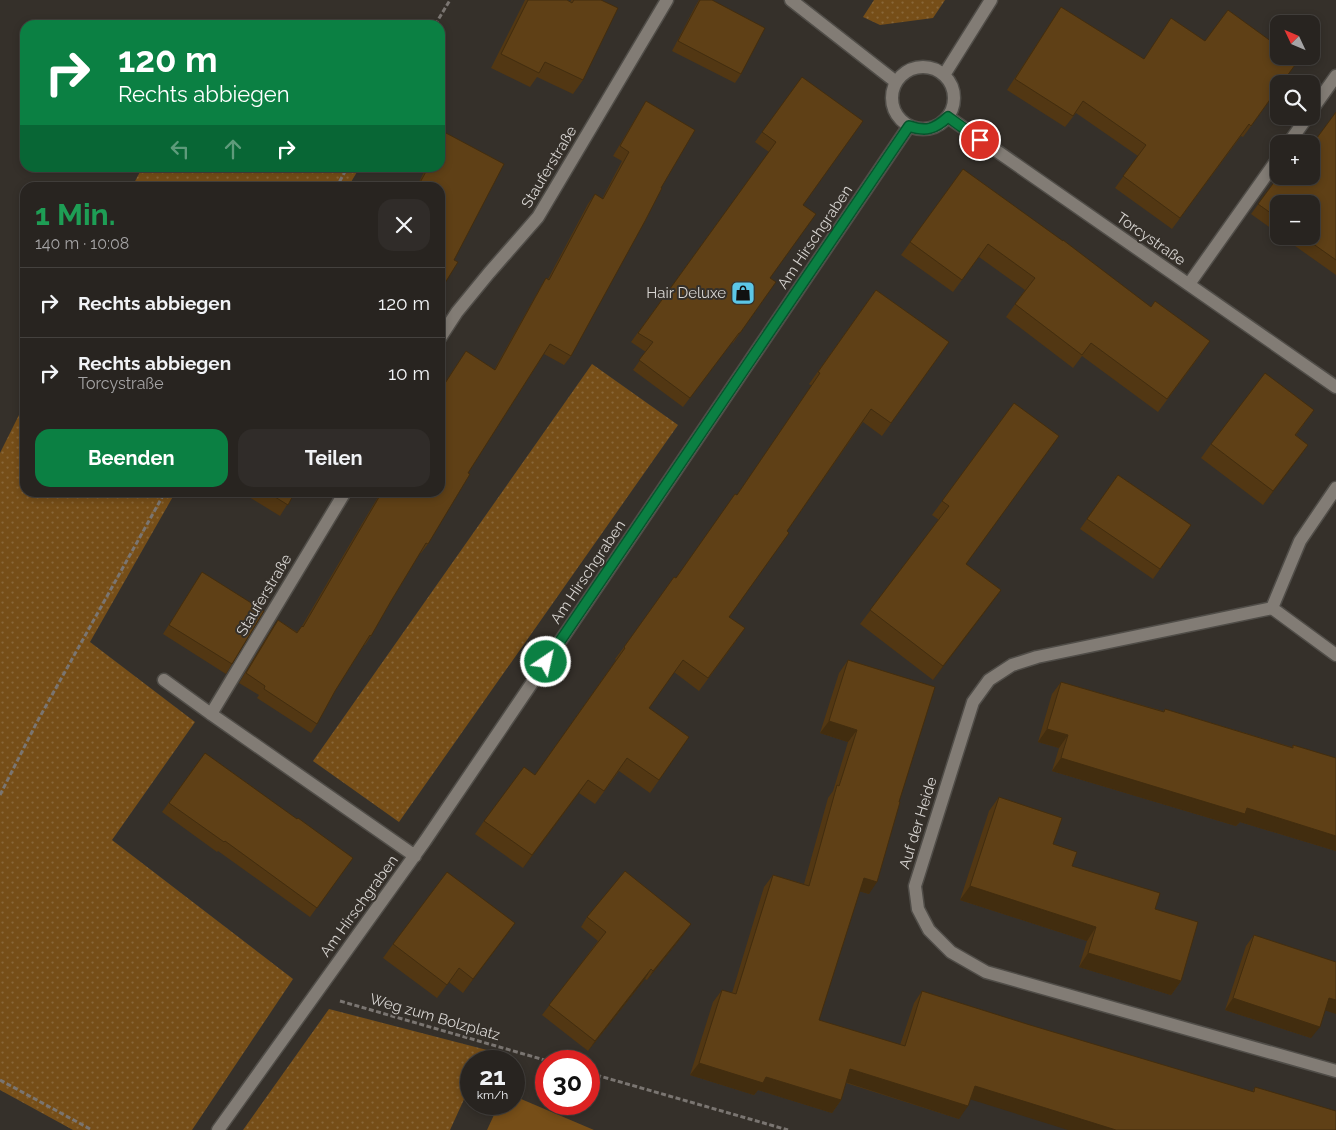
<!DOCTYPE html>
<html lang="de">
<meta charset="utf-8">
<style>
body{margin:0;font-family:Raleway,sans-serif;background:#302c29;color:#f1f3f6;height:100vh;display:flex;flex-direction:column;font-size:19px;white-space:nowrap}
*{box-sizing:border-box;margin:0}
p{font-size:16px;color:#a5a4a5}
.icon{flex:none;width:28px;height:28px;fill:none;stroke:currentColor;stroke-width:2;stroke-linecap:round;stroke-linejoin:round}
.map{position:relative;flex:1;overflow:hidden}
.sheet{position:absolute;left:20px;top:182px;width:425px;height:315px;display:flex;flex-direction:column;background:#282420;border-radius:15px;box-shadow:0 2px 8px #0003,0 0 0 1px #44413e}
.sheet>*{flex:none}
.banner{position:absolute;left:20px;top:20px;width:425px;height:152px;border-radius:15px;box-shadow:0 2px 8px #0003,0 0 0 1px #44413e;background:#0b8043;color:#fff;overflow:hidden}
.needle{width:32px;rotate:314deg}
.controls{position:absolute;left:1270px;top:15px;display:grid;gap:10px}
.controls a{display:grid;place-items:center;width:50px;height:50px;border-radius:10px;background:#282420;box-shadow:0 2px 8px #0003,0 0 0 1px #44413e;font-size:25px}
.speed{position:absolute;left:460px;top:1050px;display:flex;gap:10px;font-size:25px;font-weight:700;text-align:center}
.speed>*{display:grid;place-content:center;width:65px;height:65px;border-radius:50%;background:#282420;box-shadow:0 2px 8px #0003,0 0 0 1px #44413e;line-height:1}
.speed small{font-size:12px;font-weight:400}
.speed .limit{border:8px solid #d22;background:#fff;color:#111}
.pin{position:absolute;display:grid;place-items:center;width:42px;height:42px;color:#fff;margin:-21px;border:2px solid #fff;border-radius:50%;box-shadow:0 1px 5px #0007}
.me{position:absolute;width:55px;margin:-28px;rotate:34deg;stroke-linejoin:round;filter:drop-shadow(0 0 4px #0008)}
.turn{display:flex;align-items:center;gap:18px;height:105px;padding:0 15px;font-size:22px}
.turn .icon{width:65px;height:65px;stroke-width:2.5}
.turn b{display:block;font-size:35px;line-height:42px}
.lanes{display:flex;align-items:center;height:48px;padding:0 15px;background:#0003;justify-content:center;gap:25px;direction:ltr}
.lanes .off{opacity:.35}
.round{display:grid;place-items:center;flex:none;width:52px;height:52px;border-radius:15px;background:#302c29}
.head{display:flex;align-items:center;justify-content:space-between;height:85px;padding:0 15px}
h1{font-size:30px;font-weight:700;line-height:38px;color:#1e9e55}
.action{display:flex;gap:10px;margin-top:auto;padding:10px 15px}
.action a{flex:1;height:58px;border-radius:15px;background:#0b8043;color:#fff;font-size:20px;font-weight:700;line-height:58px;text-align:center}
.action a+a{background:#302c29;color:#f1f3f6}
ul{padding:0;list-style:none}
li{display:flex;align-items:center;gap:15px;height:70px;padding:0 15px;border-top:1px solid #44413e}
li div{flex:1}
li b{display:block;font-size:19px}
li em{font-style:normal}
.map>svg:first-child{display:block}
.grass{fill:url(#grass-dots)}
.garden{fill:#764e18}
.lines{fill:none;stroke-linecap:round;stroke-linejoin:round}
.lane-casing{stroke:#504d48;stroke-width:15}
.street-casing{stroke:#504d48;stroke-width:15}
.path{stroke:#7a7571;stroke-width:3;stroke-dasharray:5 2.5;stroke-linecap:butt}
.lane{stroke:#827c75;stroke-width:12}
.street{stroke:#827c75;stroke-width:12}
.wall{fill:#523713}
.shaded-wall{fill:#422d0f}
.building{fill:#5f4016;stroke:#422d0f}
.route-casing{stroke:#07532c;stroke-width:12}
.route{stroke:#0b8043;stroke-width:9}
.labels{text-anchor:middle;stroke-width:4;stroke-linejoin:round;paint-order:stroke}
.street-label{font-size:15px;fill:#d7d4d1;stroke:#35302a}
.poi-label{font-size:15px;fill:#d7d4d1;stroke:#35302a;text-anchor:end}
</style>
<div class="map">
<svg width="1336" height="1130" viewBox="0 0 1336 1130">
<defs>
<pattern id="grass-dots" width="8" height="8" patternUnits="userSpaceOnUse" patternTransform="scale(1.25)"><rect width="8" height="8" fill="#764e18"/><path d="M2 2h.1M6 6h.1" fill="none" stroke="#896739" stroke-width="1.8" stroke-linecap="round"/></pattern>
</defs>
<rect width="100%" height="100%" fill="#35302a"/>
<path class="grass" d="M 874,0 L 945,0 L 933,18 L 880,25 L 863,17 Z
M 142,168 L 350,168 L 357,172 L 348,187 L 132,187 Z
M 592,364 L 678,425 L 399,822 L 313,761 Z
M 25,403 L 25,492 L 175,493 L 90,642 L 195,722 L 112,840 L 293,979 L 192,1130 L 73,1130 L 0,1090 L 0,453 Z
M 329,1009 L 487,1050 L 482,1061 L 471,1061 L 471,1084 L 450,1130 L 243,1130 Z"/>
<path class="garden" d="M 514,1096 L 594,1130 L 487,1130 L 499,1104 L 514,1104 Z"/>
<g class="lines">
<g class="lane-casing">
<path id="lane" d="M 1311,111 L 1336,76
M 1288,144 L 1308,116
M 1189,284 L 1279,157"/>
</g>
<g class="street-casing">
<path id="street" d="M 791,0 L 896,82
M892 98a31 31 0 1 1 62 0a31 31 0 1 1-62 0Z
M 944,75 L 991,0
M 948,117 L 1336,387
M 440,338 L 457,312 L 489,273 L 538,217 L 667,0
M 1272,608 L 1300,541 L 1336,488
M 1336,655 L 1272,608 L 1037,657 L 1012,665 L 989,680 L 973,702 L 915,886 L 918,909 L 929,930 L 951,952 L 986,972 L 1336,1071
M 164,680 L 211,714 L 415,856
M 211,714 L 345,492
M 218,1130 L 425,841 L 909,126"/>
</g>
<path class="path" d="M 435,25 L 450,0
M 336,188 L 347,168
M 0,795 L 37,722 L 165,492
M 340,1001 L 548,1061
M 589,1073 L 788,1130
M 0,1080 L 92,1130"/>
<use href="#lane" class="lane"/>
<use href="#street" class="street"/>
</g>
<path class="wall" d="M 525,0 L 567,0 L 570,2 L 571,0 L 601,0 L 583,80 L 573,94 L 537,77 L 530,87 L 491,68 Z
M 699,0 L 712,0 L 741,74 L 735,83 L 672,51 L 696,5 Z
M 1061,7 L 1143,59 L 1205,41 L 1279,88 L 1243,137 L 1241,136 L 1172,229 L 1115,188 L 1138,156 L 1076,113 L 1065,127 L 1007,90 Z
M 802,77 L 803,205 L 770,278 L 776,282 L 733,343 L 732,342 L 683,407 L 633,370 L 646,352 L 631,342 L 769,152 L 755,142 Z
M 646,101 L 661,188 L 571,356 L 564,365 L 544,354 L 468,473 L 428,544 L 421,553 L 420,553 L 391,601 L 371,636 L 365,645 L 364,645 L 335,691 L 317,724 L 311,733 L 257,698 L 259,695 L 239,683 L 271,630 L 278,620 L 297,632 L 302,626 L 350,544 L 381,492 L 440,492 L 440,390 L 466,351 L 494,370 L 540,288 L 546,278 L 548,279 L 588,204 L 595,194 L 602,199 L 622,161 L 613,156 Z
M 1336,112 L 1336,275 L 1281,236 L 1311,236 L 1279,204 L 1279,234 L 1251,214 L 1278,177 L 1285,182 Z
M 446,133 L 454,260 L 440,188 L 416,188 L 426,168 L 440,168 L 440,142 Z
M 963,169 L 1201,354 L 1158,412 L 1082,356 L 1073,368 L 1006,317 L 1025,290 L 979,257 L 953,292 L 901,255 Z
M 876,290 L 949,342 L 882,436 L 863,422 L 787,531 L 729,617 L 736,641 L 699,691 L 674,672 L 649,708 L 689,737 L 650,793 L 619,771 L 595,804 L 579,793 L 523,868 L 475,834 L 484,821 L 535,775 L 616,660 L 615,659 L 624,647 L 676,578 L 737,495 L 812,386 L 809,384 Z
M 1014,403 L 966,564 L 1001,590 L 933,680 L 860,624 L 939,520 L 932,515 Z
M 1304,424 L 1296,435 L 1308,445 L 1263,505 L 1201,458 L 1211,444 Z
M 1118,475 L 1191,525 L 1153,579 L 1080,529 Z
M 241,492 L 295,492 L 280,516 Z
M 202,572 L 232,664 L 226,674 L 163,634 Z
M 848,660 L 935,687 L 869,894 L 859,891 L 819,1020 L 900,1045 L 914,1003 L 922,991 L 1030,1025 L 1252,1092 L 1255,1087 L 1336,1111 L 970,1099 L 959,1119 L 846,1083 L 841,1100 L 832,1113 L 758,1090 L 754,1095 L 690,1075 L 713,1002 L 722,990 L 732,993 L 764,887 L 773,875 L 804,884 L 828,798 L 833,791 L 848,742 L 820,733 L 839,673 Z
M 1061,682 L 1163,711 L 1165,709 L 1292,747 L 1293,745 L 1336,758 L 1336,851 L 1240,822 L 1236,826 L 1052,771 L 1059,748 L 1038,742 L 1052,694 Z
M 205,753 L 297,819 L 353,858 L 310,917 L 218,851 L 217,852 L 162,812 Z
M 999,797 L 1053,844 L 1072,866 L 1155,909 L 1181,981 L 1171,995 L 1079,967 L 1087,941 L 960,900 L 989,811 Z
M 587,917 L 684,934 L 647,980 L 645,979 L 588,1051 L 542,1015 L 598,941 L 581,927 Z
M 515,923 L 463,993 L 449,982 L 437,998 L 383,958 L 393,944 Z
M 1254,935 L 1325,1011 L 1311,1038 L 1225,1010 L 1246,946 Z"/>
<path class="shaded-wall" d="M 1308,445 L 1298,459 L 1263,505 L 1273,491 Z
M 1001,590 L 991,604 L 933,680 L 943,666 Z
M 829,721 L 857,730 L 848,742 L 820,733 Z
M 1047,729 L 1068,735 L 1059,748 L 1038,742 Z
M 1061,758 L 1247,808 L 1336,836 L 1336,851 L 1240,822 L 1236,826 L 1052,771 Z
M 588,780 L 579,793 L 523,868 L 532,855 Z
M 864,878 L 877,882 L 869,894 L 855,890 Z
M 970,886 L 1096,927 L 1087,941 L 960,900 Z
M 515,923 L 505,937 L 463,993 L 473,979 Z
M 691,924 L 684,934 L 647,980 L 653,971 Z
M 1088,953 L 1181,981 L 1171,995 L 1079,967 Z
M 651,969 L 645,979 L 588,1051 L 595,1041 Z
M 1233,998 L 1320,1027 L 1311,1038 L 1225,1010 Z
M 1329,998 L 1336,1000 L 1336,1014 L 1321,1009 Z
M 699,1063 L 766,1077 L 841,1100 L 832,1113 L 758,1090 L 754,1095 L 690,1075 Z
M 850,1069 L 968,1106 L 959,1119 L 842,1081 Z
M 975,1086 L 1116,1130 L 1068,1130 L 966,1098 Z"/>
<path class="building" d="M 528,0 L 567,0 L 572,3 L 574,0 L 601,0 L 618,8 L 583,80 L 545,62 L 539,73 L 501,54 Z
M 700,0 L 712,0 L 765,28 L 741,74 L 678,41 Z
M 1061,7 L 1144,59 L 1171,18 L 1205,41 L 1228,10 L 1279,47 L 1279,56 L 1292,56 L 1298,61 L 1281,84 L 1279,84 L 1279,87 L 1251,126 L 1249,124 L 1180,218 L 1123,176 L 1146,145 L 1083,101 L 1073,116 L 1015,79 Z
M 802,77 L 863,121 L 803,205 L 816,214 L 770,278 L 776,282 L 740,333 L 739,333 L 690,398 L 639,360 L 653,342 L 638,333 L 776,142 L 762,132 Z
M 646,101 L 695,130 L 661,188 L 662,188 L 645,221 L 571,356 L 550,344 L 468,473 L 470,474 L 428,544 L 426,543 L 391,601 L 371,636 L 370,635 L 335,691 L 317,724 L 264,689 L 265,686 L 246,673 L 278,620 L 297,633 L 302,626 L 303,627 L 382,492 L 440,492 L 440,391 L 466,351 L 495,370 L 546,278 L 549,280 L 595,194 L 603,199 L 629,152 L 620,146 Z
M 1336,112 L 1336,260 L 1302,236 L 1311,236 L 1311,204 L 1279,204 L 1279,219 L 1258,204 L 1278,177 L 1285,182 L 1289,176 L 1311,176 L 1311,146 Z
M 446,133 L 504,164 L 454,260 L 458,262 L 440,291 L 440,188 L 417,188 L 428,168 L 440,168 L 440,145 Z
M 963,169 L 1063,241 L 1063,240 L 1151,307 L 1155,301 L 1210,341 L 1167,399 L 1091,343 L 1082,355 L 1015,304 L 1035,278 L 988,244 L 962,280 L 910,242 Z
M 876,290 L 949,342 L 891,423 L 871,409 L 787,531 L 789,533 L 729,617 L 745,628 L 708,678 L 683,660 L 649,708 L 689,737 L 659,780 L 627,758 L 604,791 L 588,780 L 532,855 L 484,821 L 524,767 L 535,775 L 625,648 L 624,647 L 674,577 L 676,578 L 735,494 L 737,495 L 820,373 L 818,372 Z
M 1265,373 L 1314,410 L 1295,435 L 1308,445 L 1273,491 L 1211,444 Z
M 1014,403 L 1059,436 L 966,564 L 1001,590 L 943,666 L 870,610 L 949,506 L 942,501 Z
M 1118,475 L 1191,525 L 1160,569 L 1087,519 Z
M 267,492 L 295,492 L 288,505 Z
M 202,572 L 264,611 L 232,664 L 169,625 Z
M 848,660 L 935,687 L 899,802 L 900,802 L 877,882 L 864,878 L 819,1020 L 905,1046 L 922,991 L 1030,1025 L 1254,1092 L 1255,1087 L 1336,1111 L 1336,1130 L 1116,1130 L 975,1086 L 968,1106 L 850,1069 L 841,1100 L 766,1077 L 763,1083 L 699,1063 L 722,990 L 736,994 L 773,875 L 809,886 L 837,785 L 839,786 L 857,730 L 829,721 Z
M 1061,682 L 1164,712 L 1165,709 L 1293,748 L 1293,745 L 1336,758 L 1336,836 L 1247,808 L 1245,814 L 1061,758 L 1068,735 L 1047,729 Z
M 205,753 L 297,819 L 298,818 L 353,858 L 317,908 L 225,841 L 224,842 L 169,803 Z
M 999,797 L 1062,818 L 1053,844 L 1077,852 L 1072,866 L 1160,893 L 1155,909 L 1198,922 L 1181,981 L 1088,953 L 1096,927 L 970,886 Z
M 625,871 L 691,924 L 653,971 L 651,969 L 595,1041 L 549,1005 L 606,932 L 587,917 Z
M 447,872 L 515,923 L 473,979 L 459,968 L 447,985 L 393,944 Z
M 1254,935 L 1336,962 L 1336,1000 L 1329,998 L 1320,1027 L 1233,998 Z"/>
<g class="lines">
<g class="route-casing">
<path id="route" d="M 546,662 L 909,126 C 926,132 935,129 948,117 L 980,140"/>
</g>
<use href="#route" class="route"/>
</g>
<defs>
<g id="shop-square" transform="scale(1.25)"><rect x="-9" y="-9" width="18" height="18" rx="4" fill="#5cc7e7" stroke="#35302a"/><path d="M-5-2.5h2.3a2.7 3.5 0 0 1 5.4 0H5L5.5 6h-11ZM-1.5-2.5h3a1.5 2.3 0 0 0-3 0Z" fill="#111"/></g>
</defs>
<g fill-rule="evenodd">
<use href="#shop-square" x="743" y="293"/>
</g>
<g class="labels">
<g class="street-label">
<text transform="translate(549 167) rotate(-59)" y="5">Stauferstraße</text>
<text transform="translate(815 237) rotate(-56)" y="5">Am Hirschgraben</text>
<text transform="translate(1151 239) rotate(35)" y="5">Torcystraße</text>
<text transform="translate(588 572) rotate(-56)" y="5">Am Hirschgraben</text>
<text transform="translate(264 595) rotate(-59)" y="5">Stauferstraße</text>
<text transform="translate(918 823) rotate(-73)" y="5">Auf der Heide</text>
<text transform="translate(359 906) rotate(-54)" y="5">Am Hirschgraben</text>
<text transform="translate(435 1017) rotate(16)" y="5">Weg zum Bolzplatz</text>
</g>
<g class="poi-label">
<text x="726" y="298">Hair Deluxe</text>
</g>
</g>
</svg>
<div class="controls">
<a><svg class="needle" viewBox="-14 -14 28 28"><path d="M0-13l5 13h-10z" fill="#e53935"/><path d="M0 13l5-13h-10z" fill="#a5a4a5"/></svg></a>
<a><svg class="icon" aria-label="search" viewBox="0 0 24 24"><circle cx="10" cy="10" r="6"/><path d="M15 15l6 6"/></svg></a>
<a>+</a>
<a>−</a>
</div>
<div class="speed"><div>21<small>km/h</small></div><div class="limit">30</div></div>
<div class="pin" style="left:980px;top:140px;background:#d93025"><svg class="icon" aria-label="arrive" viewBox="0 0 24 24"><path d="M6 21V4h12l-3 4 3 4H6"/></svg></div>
<svg class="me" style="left:546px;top:662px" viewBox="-20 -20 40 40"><circle r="17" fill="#0b8043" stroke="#fff" stroke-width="3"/><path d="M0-11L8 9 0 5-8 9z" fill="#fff"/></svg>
<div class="banner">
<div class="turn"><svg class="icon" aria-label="right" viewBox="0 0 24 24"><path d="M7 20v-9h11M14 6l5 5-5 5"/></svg><div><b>120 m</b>Rechts abbiegen</div></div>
<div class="lanes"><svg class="icon off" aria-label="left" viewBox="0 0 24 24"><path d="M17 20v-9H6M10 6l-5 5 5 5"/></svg><svg class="icon off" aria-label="ahead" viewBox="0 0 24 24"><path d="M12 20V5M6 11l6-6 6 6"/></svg><svg class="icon" aria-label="right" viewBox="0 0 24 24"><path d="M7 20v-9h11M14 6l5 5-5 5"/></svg></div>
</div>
<section class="sheet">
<div class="head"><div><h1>1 Min.</h1><p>140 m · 10:08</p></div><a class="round"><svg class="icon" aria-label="close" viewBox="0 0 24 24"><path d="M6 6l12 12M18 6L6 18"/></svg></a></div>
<ul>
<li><svg class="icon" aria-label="right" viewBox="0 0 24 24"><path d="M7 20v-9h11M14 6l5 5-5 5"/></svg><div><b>Rechts abbiegen</b></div><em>120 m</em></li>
<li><svg class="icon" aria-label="right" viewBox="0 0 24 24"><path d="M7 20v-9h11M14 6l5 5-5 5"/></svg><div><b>Rechts abbiegen</b><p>Torcystraße</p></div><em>10 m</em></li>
</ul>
<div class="action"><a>Beenden</a><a>Teilen</a></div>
</section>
</div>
